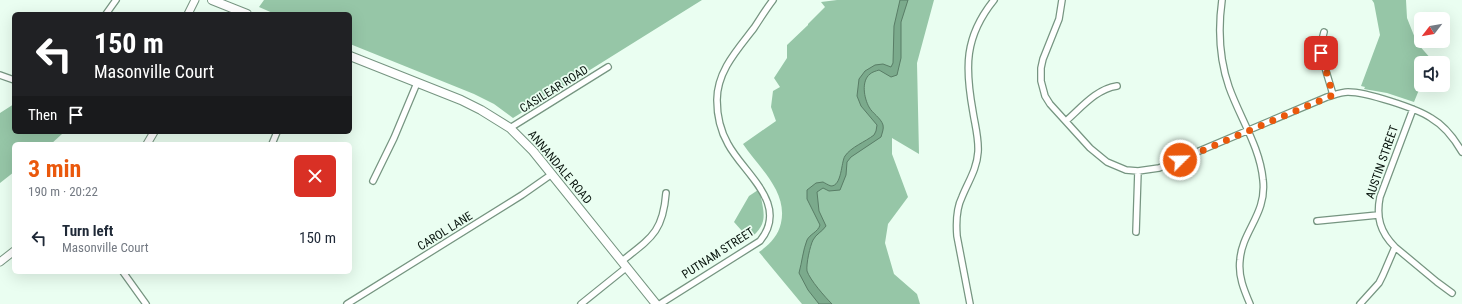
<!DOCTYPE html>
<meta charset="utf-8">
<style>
body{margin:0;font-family:"Roboto Condensed",sans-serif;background:#f2f2f3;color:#1f2937;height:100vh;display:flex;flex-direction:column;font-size:15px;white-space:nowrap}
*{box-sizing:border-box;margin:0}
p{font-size:13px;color:#747a83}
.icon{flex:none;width:22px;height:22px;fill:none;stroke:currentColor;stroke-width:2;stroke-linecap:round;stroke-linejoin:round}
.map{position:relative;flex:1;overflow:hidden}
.drawer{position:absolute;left:12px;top:142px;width:340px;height:132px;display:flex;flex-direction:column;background:#fff;border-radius:6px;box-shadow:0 4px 16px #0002}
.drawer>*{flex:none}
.banner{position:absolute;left:12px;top:12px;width:340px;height:122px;border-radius:6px;box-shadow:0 4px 16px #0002;background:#202124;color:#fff;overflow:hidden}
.needle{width:26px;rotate:239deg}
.tools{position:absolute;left:1414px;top:12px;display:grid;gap:8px}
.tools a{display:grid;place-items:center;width:36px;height:36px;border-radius:6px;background:#fff;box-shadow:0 4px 16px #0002;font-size:20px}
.pin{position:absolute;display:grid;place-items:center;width:34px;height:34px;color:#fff;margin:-17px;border-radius:8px;box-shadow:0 2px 6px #0006}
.me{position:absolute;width:44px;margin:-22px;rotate:67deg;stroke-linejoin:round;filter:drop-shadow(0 0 3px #0008)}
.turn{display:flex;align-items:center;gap:14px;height:84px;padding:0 16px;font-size:18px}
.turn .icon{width:52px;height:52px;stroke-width:2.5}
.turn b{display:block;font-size:28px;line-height:34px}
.then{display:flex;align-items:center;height:38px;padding:0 16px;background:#0003;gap:8px;font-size:15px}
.round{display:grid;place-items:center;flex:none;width:42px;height:42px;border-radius:6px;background:#f2f2f3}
.head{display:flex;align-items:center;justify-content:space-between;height:68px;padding:0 16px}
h1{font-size:24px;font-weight:700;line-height:30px;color:#ea580c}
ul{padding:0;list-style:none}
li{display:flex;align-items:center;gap:12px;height:56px;padding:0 16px}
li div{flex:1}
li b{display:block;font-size:15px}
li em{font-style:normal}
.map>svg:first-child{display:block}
.forest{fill:#96c6a7}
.water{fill:#7baa8c;stroke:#597d66}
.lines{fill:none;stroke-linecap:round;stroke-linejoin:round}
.minor-casing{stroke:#769581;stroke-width:8}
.tertiary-casing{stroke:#769581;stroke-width:9}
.secondary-casing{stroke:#769581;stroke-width:10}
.minor{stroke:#fff;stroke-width:5.5}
.tertiary{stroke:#fff;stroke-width:7}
.secondary{stroke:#fff;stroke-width:8}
.route{stroke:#ea580c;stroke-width:7;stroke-dasharray:0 12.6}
.labels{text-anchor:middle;stroke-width:3.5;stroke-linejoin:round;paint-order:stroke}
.street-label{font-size:12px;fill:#09150e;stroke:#eafef1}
</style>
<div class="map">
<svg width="1462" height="304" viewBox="0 0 1462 304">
<rect width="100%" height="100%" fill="#eafef1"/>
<path class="forest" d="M 264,0 L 702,0 L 513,118 L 494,104 L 474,94 L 350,44 L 350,14 L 275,14 L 259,7 Z
M 837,0 L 934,0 L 917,63 L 919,154 L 892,138 L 892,154 L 908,197 L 888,224 L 885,243 L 894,274 L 917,294 L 920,304 L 802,304 L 759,252 C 770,244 778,236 781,223 C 788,191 759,168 743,144 L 776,121 L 771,107 L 773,91 L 780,87 L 774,78 L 787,58 L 787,45 L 808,25 L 808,24 L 825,7 L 821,2 Z
M 1372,0 L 1406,0 L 1407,18 L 1417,43 L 1432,60 L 1431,63 L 1421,63 L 1421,85 L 1414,102 L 1387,93 L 1364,89 L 1365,87 L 1361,86 L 1380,35 L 1374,3 Z
M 14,104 L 14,132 L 61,132 L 62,134 L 51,144 L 14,144 L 14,172 L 0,183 L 0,113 Z
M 758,190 L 760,192 C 764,214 769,224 749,239 L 734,222 L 749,196 Z"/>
<path class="water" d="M 900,0 L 908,0 L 901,22 L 901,58 L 897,75 L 891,77 L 879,70 C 876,71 872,72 870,74 C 861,81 864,98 869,107 C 872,113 881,118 883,125 C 884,129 882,133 881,137 L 851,157 L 847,162 L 846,175 L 840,190 L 829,191 L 823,188 L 817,192 L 819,211 L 826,226 C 822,232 816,234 813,240 C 810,246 806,264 807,271 C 810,280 825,297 832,304 L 819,304 L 808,290 L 799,273 C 802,262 803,250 807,240 C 810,234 818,232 820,225 L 807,199 L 807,190 L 816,183 L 823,182 C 825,183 828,185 831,186 C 842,186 841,162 845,156 C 851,147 865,142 874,135 L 876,131 L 877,125 L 861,106 L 857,96 L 859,79 L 865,71 L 875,65 L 883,64 L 891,67 L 893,63 L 894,26 Z"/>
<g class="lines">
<g class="minor-casing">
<path id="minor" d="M 1062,0 L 1059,19 L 1043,59 L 1041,68 L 1041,81 L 1045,96 L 1050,104 L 1090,148 L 1107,162 L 1126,170 L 1138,171 L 1159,168 L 1327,97 C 1334,95 1341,92 1348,92 C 1366,92 1416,108 1431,118 C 1445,126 1454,138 1462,152
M 1222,0 C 1218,29 1219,58 1229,87 C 1240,118 1260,147 1263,180 C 1267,214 1242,231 1240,260 C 1238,276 1244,290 1250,304
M 106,14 L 116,0
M 1324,32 C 1317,52 1328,75 1333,95
M 0,75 L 14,80
M 1066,121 C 1081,108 1096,89 1117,86
M 510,128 L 608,67
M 272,144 L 277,132
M 373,181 L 394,138 L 417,83
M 1317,221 L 1378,215
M 1136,232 L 1138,171
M 1395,247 L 1437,282 L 1452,293
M 622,261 C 651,238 663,232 666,193
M 123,272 L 146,304
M 347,304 L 522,195 L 552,174
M 581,304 L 627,267
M 660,304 L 760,241 C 790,204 744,174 728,144 C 720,130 717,115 717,100 C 717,71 738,49 754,28 C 760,19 766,9 773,0
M 970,304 L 957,236 C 956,223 956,209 962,197 C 968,182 977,169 978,152 C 979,139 975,125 973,112 C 965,68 964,37 994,0
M 1360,304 L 1379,283 L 1383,275 L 1395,247 C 1380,232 1376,217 1380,197 L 1413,109"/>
</g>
<g class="tertiary-casing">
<path id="tertiary" d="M 188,14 L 195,0
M 147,144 L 154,132
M 0,262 L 14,251"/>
</g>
<g class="secondary-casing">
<path id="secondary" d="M 212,0 L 247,14
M 350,56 L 461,100 L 481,110 L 510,128 L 533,151 L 656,304"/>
</g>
<use href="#minor" class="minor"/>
<use href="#tertiary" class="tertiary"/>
<use href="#secondary" class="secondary"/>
</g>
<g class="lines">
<path class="route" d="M 1180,160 L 1333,95 L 1321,53"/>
</g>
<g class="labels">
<g class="street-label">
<text transform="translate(554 89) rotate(-32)" y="4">CASILEAR ROAD</text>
<text transform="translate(1382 162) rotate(-71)" y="4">AUSTIN STREET</text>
<text transform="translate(560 167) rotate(50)" y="4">ANNANDALE ROAD</text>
<text transform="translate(445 231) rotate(-32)" y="4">CAROL LANE</text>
<text transform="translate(718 253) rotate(-33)" y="4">PUTNAM STREET</text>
</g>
</g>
</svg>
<div class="tools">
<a><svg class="needle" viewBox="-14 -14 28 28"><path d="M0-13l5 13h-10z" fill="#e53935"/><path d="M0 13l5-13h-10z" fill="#747a83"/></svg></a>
<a><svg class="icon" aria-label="sound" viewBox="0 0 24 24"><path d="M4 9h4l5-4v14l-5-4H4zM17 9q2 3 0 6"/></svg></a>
</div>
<div class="pin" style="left:1321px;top:53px;background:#d93025"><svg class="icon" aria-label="arrive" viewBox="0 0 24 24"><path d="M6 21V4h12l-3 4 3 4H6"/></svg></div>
<svg class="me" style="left:1180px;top:160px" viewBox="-20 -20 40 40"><circle r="17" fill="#ea580c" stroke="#fff" stroke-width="3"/><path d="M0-11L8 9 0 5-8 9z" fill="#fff"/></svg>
<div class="banner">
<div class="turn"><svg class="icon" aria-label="left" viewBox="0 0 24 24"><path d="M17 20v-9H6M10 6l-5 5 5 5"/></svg><div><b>150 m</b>Masonville Court</div></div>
<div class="then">Then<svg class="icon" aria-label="arrive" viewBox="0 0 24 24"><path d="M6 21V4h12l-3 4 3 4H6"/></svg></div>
</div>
<section class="drawer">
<div class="head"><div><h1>3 min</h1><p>190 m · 20:22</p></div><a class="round" style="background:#d93025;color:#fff"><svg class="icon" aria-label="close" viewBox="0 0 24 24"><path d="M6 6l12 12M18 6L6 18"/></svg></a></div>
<ul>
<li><svg class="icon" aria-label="left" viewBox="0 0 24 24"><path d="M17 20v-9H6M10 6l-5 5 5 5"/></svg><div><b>Turn left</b><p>Masonville Court</p></div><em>150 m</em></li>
</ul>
</section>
</div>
